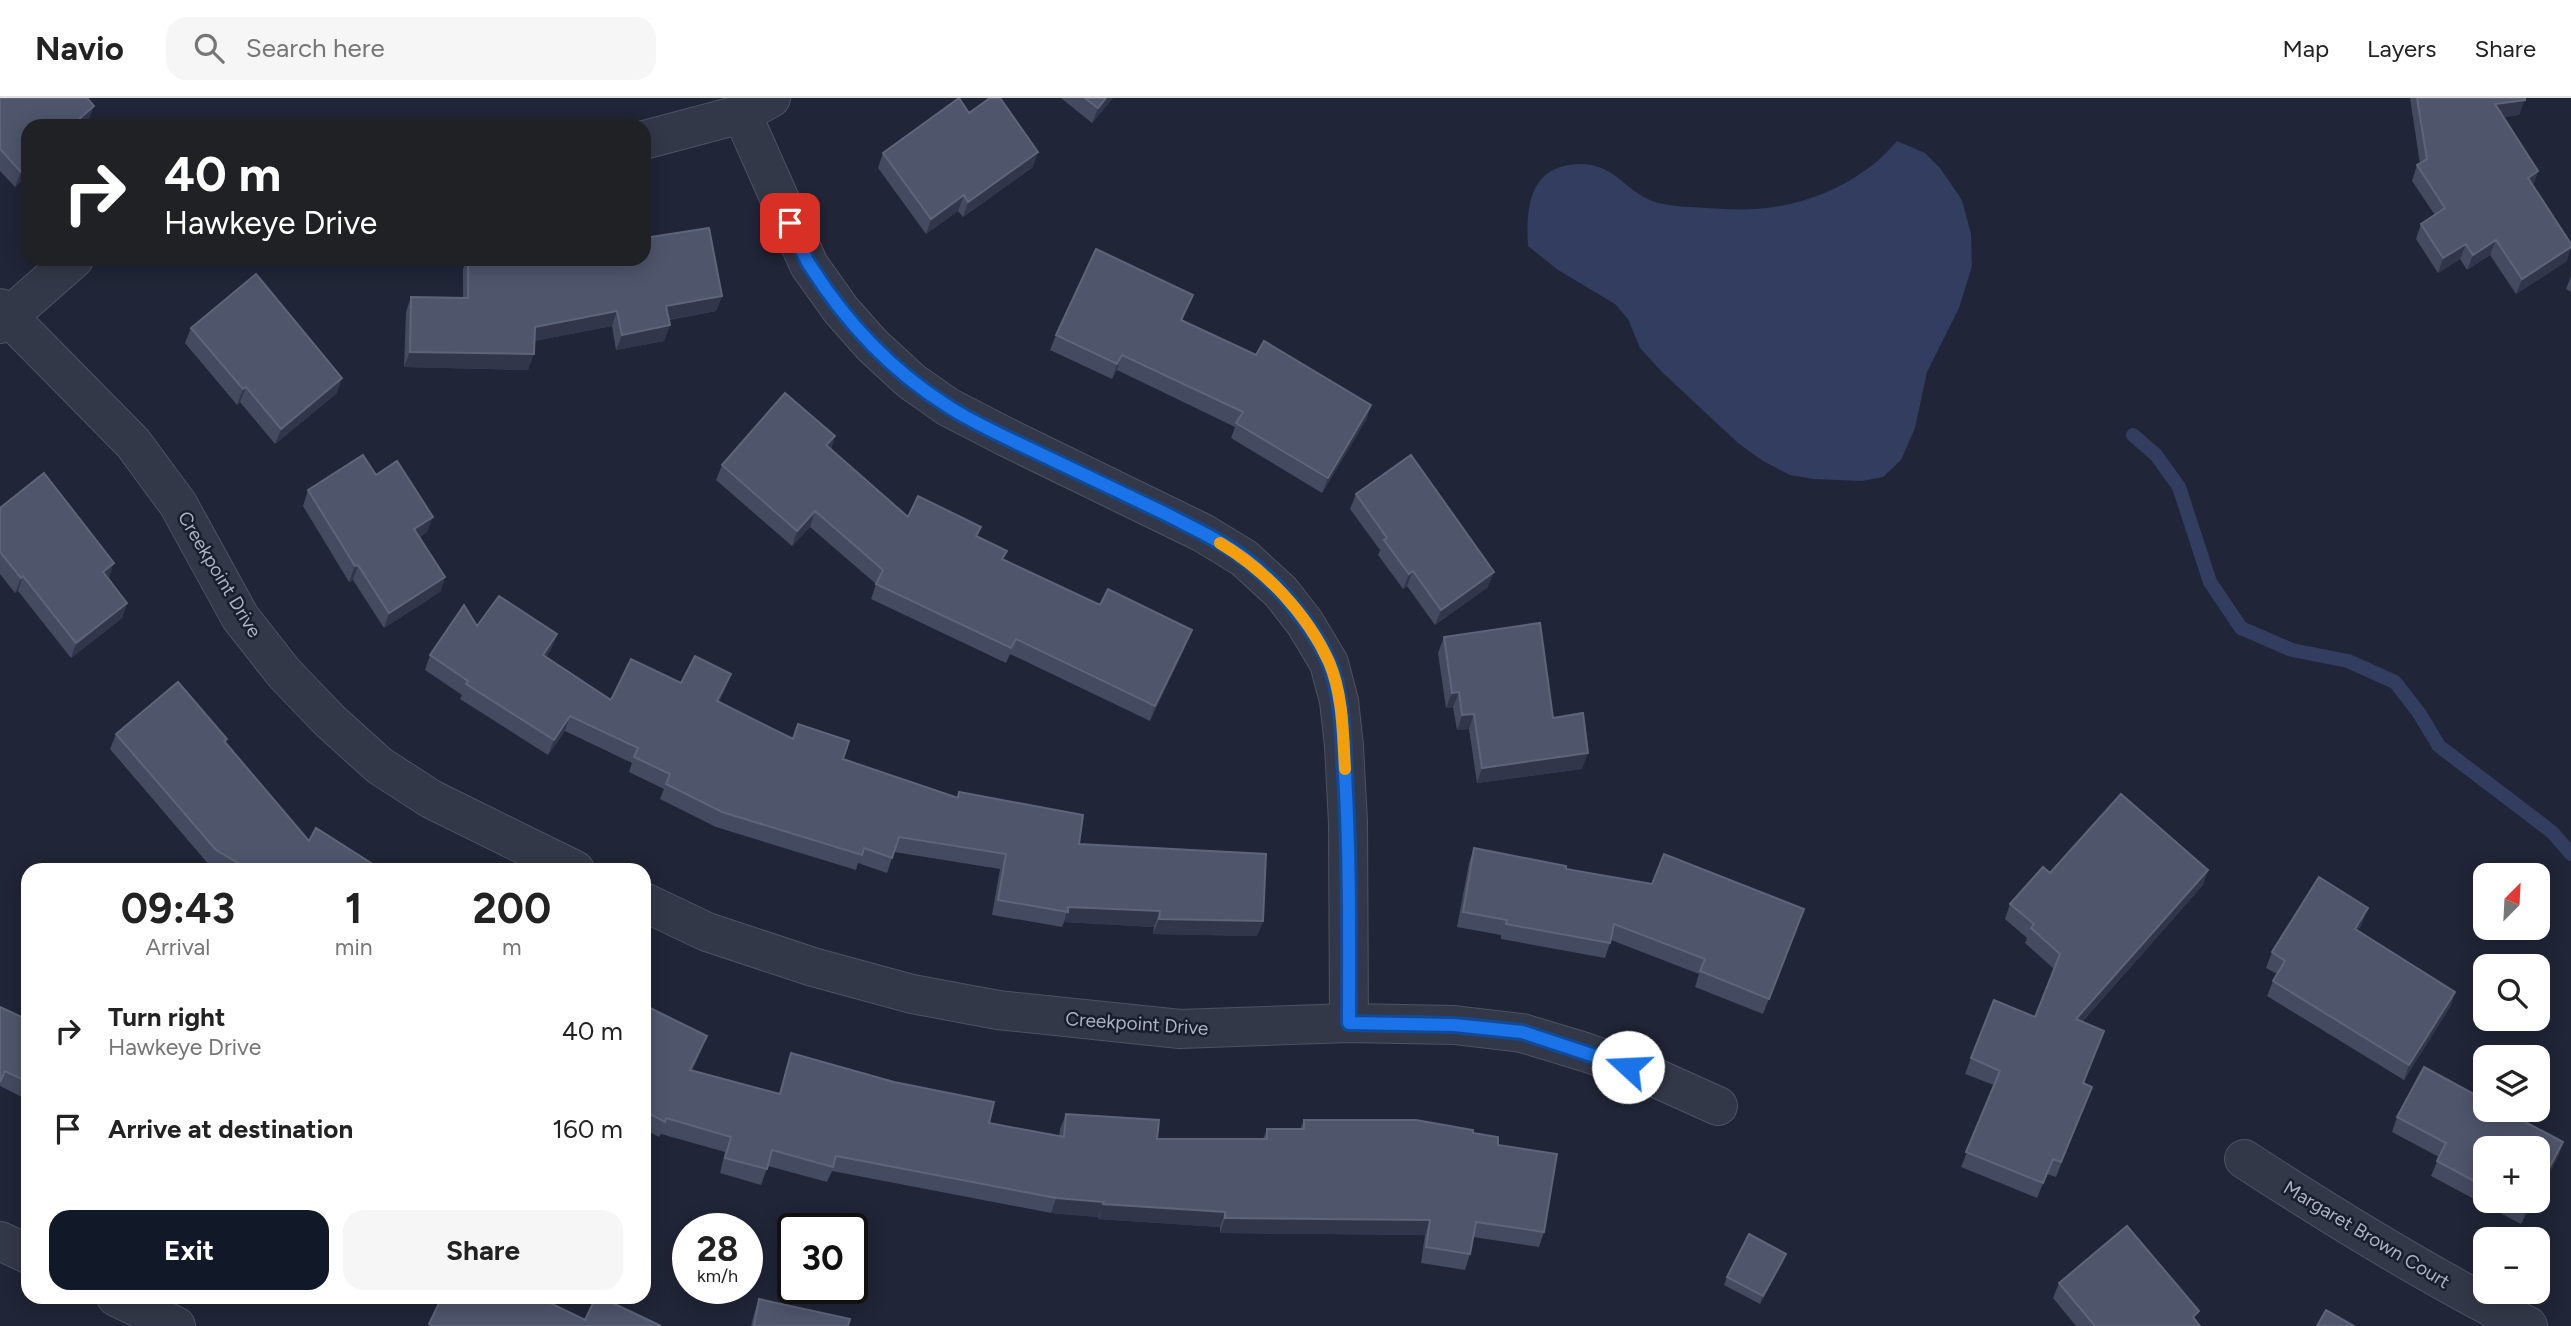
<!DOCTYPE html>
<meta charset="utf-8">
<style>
body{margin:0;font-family:Figtree,sans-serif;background:#f6f6f6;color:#222;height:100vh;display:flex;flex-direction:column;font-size:26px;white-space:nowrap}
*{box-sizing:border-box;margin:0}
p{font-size:23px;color:#767676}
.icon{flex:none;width:38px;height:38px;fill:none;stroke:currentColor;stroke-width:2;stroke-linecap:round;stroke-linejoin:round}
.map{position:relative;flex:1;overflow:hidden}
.side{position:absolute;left:21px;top:765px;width:630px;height:441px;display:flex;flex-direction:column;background:#fff;border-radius:21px;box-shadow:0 4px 18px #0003}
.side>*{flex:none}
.hud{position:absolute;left:21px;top:21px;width:630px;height:147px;border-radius:21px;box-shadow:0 4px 18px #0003;background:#202124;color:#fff;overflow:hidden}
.needle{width:46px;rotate:24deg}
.buttons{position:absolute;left:2473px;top:765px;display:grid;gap:14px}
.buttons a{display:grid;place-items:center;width:77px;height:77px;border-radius:14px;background:#fff;box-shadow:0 4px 18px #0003;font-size:35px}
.speed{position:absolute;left:672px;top:1115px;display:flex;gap:14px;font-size:35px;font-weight:700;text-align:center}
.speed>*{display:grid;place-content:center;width:91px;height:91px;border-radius:50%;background:#fff;box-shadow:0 4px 18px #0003;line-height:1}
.speed small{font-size:18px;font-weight:400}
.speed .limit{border:4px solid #111;border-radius:10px;background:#fff;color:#111}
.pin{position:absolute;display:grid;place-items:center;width:60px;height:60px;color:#fff;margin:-30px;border-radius:14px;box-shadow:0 4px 10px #0006}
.me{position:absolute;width:77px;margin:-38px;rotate:290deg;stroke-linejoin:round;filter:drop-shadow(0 0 5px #0008)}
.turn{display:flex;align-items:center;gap:24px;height:147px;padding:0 28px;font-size:32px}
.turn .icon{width:91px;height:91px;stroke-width:2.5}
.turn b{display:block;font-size:49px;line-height:60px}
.eta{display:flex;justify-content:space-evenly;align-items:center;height:119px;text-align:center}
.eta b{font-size:42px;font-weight:700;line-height:49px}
.action{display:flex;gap:14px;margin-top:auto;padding:14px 28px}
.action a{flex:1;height:80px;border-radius:21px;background:#111827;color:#fff;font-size:28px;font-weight:700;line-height:80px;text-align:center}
.action a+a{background:#f6f6f6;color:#222}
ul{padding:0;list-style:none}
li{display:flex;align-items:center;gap:21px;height:98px;padding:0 28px}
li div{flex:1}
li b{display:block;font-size:26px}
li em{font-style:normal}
header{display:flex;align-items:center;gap:42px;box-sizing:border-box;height:98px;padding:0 35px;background:#fff;border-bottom:2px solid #e0e0e0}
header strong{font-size:33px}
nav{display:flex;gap:38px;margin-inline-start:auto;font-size:24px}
.search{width:490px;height:63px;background:#f6f6f6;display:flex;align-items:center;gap:18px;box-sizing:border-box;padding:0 24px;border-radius:21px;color:#767676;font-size:26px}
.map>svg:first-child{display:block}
.water{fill:#333d5f}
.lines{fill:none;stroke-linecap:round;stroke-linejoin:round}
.stream{stroke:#333d5f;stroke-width:14}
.minor-casing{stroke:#4e5263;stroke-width:40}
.minor{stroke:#333848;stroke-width:38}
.wall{fill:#444a60}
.shaded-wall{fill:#31364b}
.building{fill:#4f556b;stroke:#5e6479;stroke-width:2}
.route-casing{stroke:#114b97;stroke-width:18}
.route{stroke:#1a73e8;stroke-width:12}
.slow{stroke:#f59e0b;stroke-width:12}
.labels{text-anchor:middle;stroke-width:5;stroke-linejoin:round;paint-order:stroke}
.street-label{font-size:19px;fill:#adb2c5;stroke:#191d2c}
</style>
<header>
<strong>Navio</strong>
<div class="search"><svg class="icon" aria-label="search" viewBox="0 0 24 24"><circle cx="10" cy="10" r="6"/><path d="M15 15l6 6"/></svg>Search here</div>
<nav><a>Map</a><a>Layers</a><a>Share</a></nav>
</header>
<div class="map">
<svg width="2571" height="1228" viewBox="0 0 2571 1228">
<rect width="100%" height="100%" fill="#202537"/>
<path class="water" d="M 1897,43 L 1925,55 L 1940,70 L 1962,102 L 1971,136 L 1972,168 L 1959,210 L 1927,274 L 1915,330 L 1901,362 L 1883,379 L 1862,383 L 1813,381 L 1790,377 L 1763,363 L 1738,345 L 1662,274 L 1640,250 L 1628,221 L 1615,206 L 1558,172 L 1528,148 C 1526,109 1529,67 1580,66 C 1618,66 1626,97 1659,105 C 1674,109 1692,109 1707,110 C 1723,111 1740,112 1756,111 C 1808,108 1864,83 1897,43 Z"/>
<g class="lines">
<path class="stream" d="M 2133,337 L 2156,357 L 2179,389 L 2210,484 L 2241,530 L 2292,552 L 2348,563 L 2395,584 L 2419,615 L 2439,648 L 2552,734 L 2571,756"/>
<g class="minor-casing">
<path id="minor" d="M 742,16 L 809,167 L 841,212 L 872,247 L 911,283 L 948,309 L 1008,340 L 1203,435 L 1244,460 L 1281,494 L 1305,525 L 1329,565 L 1339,603 L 1344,648 L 1348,725 L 1349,925
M 644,42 L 742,16 L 771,0
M 0,210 L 133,345 L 178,406 L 240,519 L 284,575 L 330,623 L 380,668 L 431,701 L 575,772
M 0,226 L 74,161
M 644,804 L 707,834 L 813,869 L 912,896 L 998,912 L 1180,931 L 1349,925 L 1454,927 L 1522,935 L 1585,954 L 1649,977 L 1718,1008
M 2244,1061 C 2336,1121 2430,1179 2528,1228
M 0,1143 L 28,1156
M 116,1199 L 176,1228"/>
</g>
<use href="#minor" class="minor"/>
</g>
<path class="wall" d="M 0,0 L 94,8 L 88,23 L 15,89 L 0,73 Z
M 1061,0 L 1113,0 L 1092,25 Z
M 2410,0 L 2525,0 L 2519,17 L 2503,19 L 2538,73 L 2533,88 L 2567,163 L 2516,196 L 2490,157 L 2467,172 L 2460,161 L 2438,175 L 2416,141 L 2421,126 L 2435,117 L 2412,83 L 2417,67 L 2420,66 Z
M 969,15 L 1033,69 L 963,119 L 958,113 L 926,136 L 878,70 L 883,55 Z
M 467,161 L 644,161 L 722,198 L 716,213 L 669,222 L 670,227 L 664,243 L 616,252 L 612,228 L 534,243 L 528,272 L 404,269 L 406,214 L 411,199 L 463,200 L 463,171 Z
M 2571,178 L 2571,194 L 2566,191 Z
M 1193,197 L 1182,222 L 1256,257 L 1371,307 L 1366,322 L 1322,395 L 1231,340 L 1235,329 L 1117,272 L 1112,281 L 1050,252 L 1056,237 Z
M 191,230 L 337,295 L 275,346 L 240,304 L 237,307 L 185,245 Z
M 835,338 L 831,351 L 908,419 L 977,439 L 1007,453 L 1003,462 L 1186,547 L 1150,623 L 1010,556 L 1006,565 L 871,501 L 876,486 L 810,429 L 792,448 L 716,382 L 722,367 Z
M 376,377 L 427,434 L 420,439 L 445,479 L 440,494 L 384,530 L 353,482 L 349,484 L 303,408 L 308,392 Z
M 1356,396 L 1488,489 L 1435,527 L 1407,488 L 1403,491 L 1378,457 L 1380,452 L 1350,411 Z
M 0,410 L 109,480 L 127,505 L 122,520 L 71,560 L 18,493 L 15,495 L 0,476 Z
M 477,528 L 557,536 L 551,551 L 546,559 L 611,602 L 681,585 L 725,591 L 719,604 L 793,640 L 843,661 L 957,700 L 959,694 L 1079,746 L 1263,823 L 1257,838 L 1153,836 L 1154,829 L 1064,824 L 1062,829 L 992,817 L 1000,771 L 894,754 L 887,775 L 858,765 L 856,772 L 716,729 L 660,701 L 664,691 L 629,674 L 632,665 L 565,633 L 548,657 L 460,601 L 462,597 L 425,572 L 430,557 Z
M 1444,539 L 1553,620 L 1582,671 L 1477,685 L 1469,631 L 1457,632 L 1453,609 L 1446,610 L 1438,555 Z
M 116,636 L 227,641 L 226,645 L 309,743 L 382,772 L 218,772 L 210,768 L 110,651 Z
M 1474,750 L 1566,771 L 1798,826 L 1763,916 L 1695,889 L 1699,876 L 1611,842 L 1605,860 L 1501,841 L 1501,837 L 1457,829 L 1469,765 Z
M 2208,772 L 2203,787 L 2082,924 L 2104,933 L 2084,986 L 2086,1004 L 2056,1079 L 2047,1076 L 2037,1100 L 1961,1069 L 1994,987 L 1965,976 L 1971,960 L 2035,919 L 2054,871 L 2025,845 L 2027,840 L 2005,821 L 2010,806 L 2050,775 Z
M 2362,826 L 2358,832 L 2455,894 L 2450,909 L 2404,982 L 2267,898 L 2273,883 L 2277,876 L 2266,870 L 2272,854 Z
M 0,909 L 28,922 L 28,1002 L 0,988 Z
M 644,909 L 701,953 L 692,973 L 779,996 L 791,955 L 989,1025 L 1059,1039 L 1060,1031 L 1066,1016 L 1157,1041 L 1263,1041 L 1267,1031 L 1300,1031 L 1304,1022 L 1473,1035 L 1498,1047 L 1544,1134 L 1539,1149 L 1473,1139 L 1470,1156 L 1465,1172 L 1421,1165 L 1425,1137 L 1220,1135 L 1220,1129 L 1098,1121 L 1098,1119 L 1051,1115 L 832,1073 L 827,1084 L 768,1068 L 761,1087 L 720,1075 L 725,1054 L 661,1036 L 659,1039 L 644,1031 Z
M 2424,969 L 2485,1002 L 2485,1012 L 2503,1012 L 2563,1044 L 2558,1059 L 2538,1096 L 2538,1050 L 2485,1050 L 2485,1102 L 2534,1102 L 2521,1126 L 2431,1078 L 2439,1059 L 2392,1034 L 2397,1019 Z
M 1786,1156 L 1783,1164 L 1760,1206 L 1724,1187 L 1727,1179 Z
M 2059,1185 L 2200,1228 L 2076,1228 L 2053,1200 Z
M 334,1199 L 347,1199 L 344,1204 Z
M 759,1201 L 848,1228 L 751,1228 L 754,1216 Z"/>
<path class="shaded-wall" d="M 1106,0 L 1113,0 L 1092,25 L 1098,10 Z
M 2525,2 L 2519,17 L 2489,22 L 2495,6 Z
M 94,8 L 88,23 L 82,28 L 71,28 Z
M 1038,54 L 1033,69 L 963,119 L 968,104 Z
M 28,67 L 28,77 L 15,89 L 21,74 Z
M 2538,73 L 2533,88 L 2528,80 Z
M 964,97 L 958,113 L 926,136 L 931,121 Z
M 2496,142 L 2490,157 L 2467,172 L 2473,157 Z
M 2466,146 L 2460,161 L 2438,175 L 2443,160 Z
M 2571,149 L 2567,163 L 2516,196 L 2522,181 Z
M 722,198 L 716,213 L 660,223 L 666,208 Z
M 617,213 L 612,228 L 529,244 L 535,229 Z
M 670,227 L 664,243 L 616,252 L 622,237 Z
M 410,254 L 534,256 L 528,272 L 404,269 Z
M 1122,257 L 1117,272 L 1112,281 L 1117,266 Z
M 342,280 L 337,295 L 275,346 L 281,331 Z
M 246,289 L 240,304 L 237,307 L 243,291 Z
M 1371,307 L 1366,322 L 1322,395 L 1328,380 Z
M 835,338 L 830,353 L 826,347 Z
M 815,413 L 810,429 L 792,448 L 797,433 Z
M 433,419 L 427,434 L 409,446 L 414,431 Z
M 114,465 L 109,480 L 98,489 L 103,474 Z
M 358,467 L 353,482 L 349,484 L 355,468 Z
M 1413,473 L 1407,488 L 1403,491 L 1409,476 Z
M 1494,474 L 1488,489 L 1435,527 L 1441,512 Z
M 23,478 L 18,493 L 15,495 L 21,480 Z
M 445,479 L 440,494 L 384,530 L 389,515 Z
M 127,505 L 122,520 L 71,560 L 76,545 Z
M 1192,532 L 1186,547 L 1150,623 L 1155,608 Z
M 557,536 L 551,551 L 537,572 L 543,557 Z
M 731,576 L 725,591 L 712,618 L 717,603 Z
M 1459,594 L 1453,609 L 1446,610 L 1452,595 Z
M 1474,616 L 1469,631 L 1457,632 L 1462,617 Z
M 570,618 L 565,633 L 548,657 L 554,642 Z
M 1588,655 L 1582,671 L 1477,685 L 1482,670 Z
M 2208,772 L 2203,787 L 2070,937 L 2076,921 Z
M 1068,809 L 1160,813 L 1154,829 L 1064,824 Z
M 2368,810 L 2362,826 L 2349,846 L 2355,831 Z
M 1159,821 L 1263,823 L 1257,838 L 1153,836 Z
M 2455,894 L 2450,909 L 2404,982 L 2409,967 Z
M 707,938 L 701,953 L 685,987 L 690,972 Z
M 2563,1044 L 2558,1059 L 2538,1096 L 2538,1091 Z
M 1056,1100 L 1104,1104 L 1098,1119 L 1051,1115 Z
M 2531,1102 L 2534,1102 L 2521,1126 L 2527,1111 Z
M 1103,1106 L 1225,1114 L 1220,1129 L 1098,1121 Z
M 1225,1120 L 1430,1122 L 1425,1137 L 1220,1135 Z
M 1786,1156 L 1783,1164 L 1760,1206 L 1763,1198 Z"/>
<path class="building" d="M 0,0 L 87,0 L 94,8 L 71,28 L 28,28 L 28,67 L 21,74 L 0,51 Z
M 959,0 L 969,15 L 990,0 L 1000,0 L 1038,54 L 968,104 L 964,97 L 931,121 L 883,55 Z
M 1085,0 L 1106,0 L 1098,10 Z
M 2417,0 L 2525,0 L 2525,2 L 2495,6 L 2538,73 L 2528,80 L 2571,146 L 2571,149 L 2522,181 L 2496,142 L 2473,157 L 2466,146 L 2443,160 L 2421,126 L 2445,110 L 2417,67 L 2427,61 Z
M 709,130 L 722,198 L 666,208 L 670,227 L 622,237 L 617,213 L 535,229 L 534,256 L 410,254 L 411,199 L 468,200 L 468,161 L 644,161 L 644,140 Z
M 1096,151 L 1193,197 L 1181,222 L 1256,257 L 1264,243 L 1371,307 L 1328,380 L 1236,325 L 1243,314 L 1122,257 L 1117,266 L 1056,237 Z
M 256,176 L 342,280 L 281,331 L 246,289 L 243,291 L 191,230 Z
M 785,295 L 835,338 L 826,347 L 908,419 L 918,398 L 981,429 L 976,438 L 1007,453 L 1002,461 L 1100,507 L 1108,491 L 1192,532 L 1155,608 L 1016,541 L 1011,550 L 876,486 L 883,472 L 815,413 L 797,433 L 722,367 Z
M 363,357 L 376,377 L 397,363 L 433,419 L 414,431 L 445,479 L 389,515 L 358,467 L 355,468 L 308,392 Z
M 1411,357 L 1494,474 L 1441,512 L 1413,473 L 1409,476 L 1384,442 L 1387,440 L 1356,396 Z
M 44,375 L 114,465 L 103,474 L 127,505 L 76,545 L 23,478 L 21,480 L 0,454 L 0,410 Z
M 499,498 L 557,536 L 543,557 L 611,602 L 631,561 L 681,585 L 695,558 L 731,576 L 717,603 L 793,641 L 798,626 L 849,643 L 843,661 L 958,700 L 959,694 L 1083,717 L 1079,746 L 1266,756 L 1263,823 L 1159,821 L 1160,813 L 1068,809 L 1068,814 L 998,802 L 1006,756 L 899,739 L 892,760 L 864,750 L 862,757 L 722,714 L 666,686 L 670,676 L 634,659 L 638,650 L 570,618 L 554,642 L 466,586 L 468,583 L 430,557 L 464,507 L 477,528 Z
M 1540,525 L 1553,620 L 1583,615 L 1588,655 L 1482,670 L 1474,616 L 1462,617 L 1459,594 L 1452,595 L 1444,539 Z
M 178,584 L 227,641 L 224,643 L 309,743 L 316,730 L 382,772 L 250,772 L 216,752 L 116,636 Z
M 2121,696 L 2208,772 L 2076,921 L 2104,933 L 2083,985 L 2092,989 L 2061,1064 L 2053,1061 L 2043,1085 L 1966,1054 L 2000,973 L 1971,960 L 1994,902 L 2035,919 L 2060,856 L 2031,830 L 2034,826 L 2010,806 L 2043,769 L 2050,775 Z
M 1474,750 L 1566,768 L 1566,771 L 1652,786 L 1664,756 L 1804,811 L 1769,901 L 1700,873 L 1705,861 L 1614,826 L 1610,845 L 1506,826 L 1507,822 L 1463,814 Z
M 2319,779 L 2368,810 L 2355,831 L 2455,894 L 2409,967 L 2273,883 L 2285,863 L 2272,854 Z
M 644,907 L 707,938 L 690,972 L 780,996 L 791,955 L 894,984 L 994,1004 L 989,1025 L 1064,1039 L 1066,1016 L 1159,1022 L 1157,1041 L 1267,1041 L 1267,1031 L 1304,1031 L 1304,1022 L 1416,1022 L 1473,1032 L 1473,1035 L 1498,1039 L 1498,1047 L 1557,1056 L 1544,1134 L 1476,1124 L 1470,1156 L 1426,1149 L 1430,1122 L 1225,1120 L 1225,1114 L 1103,1106 L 1104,1104 L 1056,1100 L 836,1058 L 833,1069 L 772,1052 L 767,1071 L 725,1060 L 731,1039 L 666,1020 L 665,1024 L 644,1013 Z
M 0,909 L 28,922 L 28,984 L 5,973 L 0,984 Z
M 2424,969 L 2485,1002 L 2485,1012 L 2503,1012 L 2563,1044 L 2538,1091 L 2538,1050 L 2485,1050 L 2485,1089 L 2437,1063 L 2446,1045 L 2397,1019 Z
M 2511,1102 L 2531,1102 L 2527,1111 Z
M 2127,1128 L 2199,1213 L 2193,1219 L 2200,1228 L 2095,1228 L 2059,1185 Z
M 1749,1136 L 1786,1156 L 1763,1198 L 1727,1179 Z
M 442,1199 L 538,1199 L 585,1222 L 596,1199 L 600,1199 L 661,1228 L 433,1228 L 429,1226 Z
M 759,1201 L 850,1221 L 848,1228 L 754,1228 Z
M 2326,1212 L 2354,1228 L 2317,1228 Z"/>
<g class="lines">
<g class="route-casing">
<path id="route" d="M 790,125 C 797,139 802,156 811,169 C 846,224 891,272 946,307 C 973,325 1003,338 1032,352 C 1076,373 1120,394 1164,415 C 1191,429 1220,442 1244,460 C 1276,484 1313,527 1329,564 C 1343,598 1343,640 1345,676 C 1350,759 1349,842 1349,925 L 1454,927 L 1522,934 L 1628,969"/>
</g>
<use href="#route" class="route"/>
<path class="slow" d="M 1220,445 C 1265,472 1307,515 1329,564 C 1343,596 1343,637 1345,671"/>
</g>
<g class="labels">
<g class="street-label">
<text transform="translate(220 476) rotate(59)" y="7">Creekpoint Drive</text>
<text transform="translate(1137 925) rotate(4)" y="7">Creekpoint Drive</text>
<text transform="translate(2367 1136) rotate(31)" y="7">Margaret Brown Court</text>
</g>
</g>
</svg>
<div class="buttons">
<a><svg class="needle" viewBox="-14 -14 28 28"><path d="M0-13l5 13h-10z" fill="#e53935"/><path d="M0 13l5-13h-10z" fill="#767676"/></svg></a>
<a><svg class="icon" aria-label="search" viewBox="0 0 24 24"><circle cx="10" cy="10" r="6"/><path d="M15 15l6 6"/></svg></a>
<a><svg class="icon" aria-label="layers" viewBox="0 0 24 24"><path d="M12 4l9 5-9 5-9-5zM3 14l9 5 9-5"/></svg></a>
<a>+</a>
<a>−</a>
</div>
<div class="speed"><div>28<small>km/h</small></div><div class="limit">30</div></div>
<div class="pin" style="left:790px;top:125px;background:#d93025"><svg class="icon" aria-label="arrive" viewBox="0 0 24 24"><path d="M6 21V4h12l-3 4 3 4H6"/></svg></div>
<svg class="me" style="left:1628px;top:969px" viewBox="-20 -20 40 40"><circle r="19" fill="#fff"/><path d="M0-13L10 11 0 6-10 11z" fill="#1a73e8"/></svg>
<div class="hud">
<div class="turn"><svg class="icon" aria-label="right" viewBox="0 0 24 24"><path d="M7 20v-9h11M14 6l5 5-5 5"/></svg><div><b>40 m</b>Hawkeye Drive</div></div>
</div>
<section class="side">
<div class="eta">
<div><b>09:43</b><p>Arrival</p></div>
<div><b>1</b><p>min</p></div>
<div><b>200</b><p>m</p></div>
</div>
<ul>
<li><svg class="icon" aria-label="right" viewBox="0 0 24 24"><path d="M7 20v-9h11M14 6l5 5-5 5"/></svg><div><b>Turn right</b><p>Hawkeye Drive</p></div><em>40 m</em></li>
<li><svg class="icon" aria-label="arrive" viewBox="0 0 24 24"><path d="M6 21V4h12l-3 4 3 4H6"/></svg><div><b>Arrive at destination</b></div><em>160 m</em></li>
</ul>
<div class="action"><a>Exit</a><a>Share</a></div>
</section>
</div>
